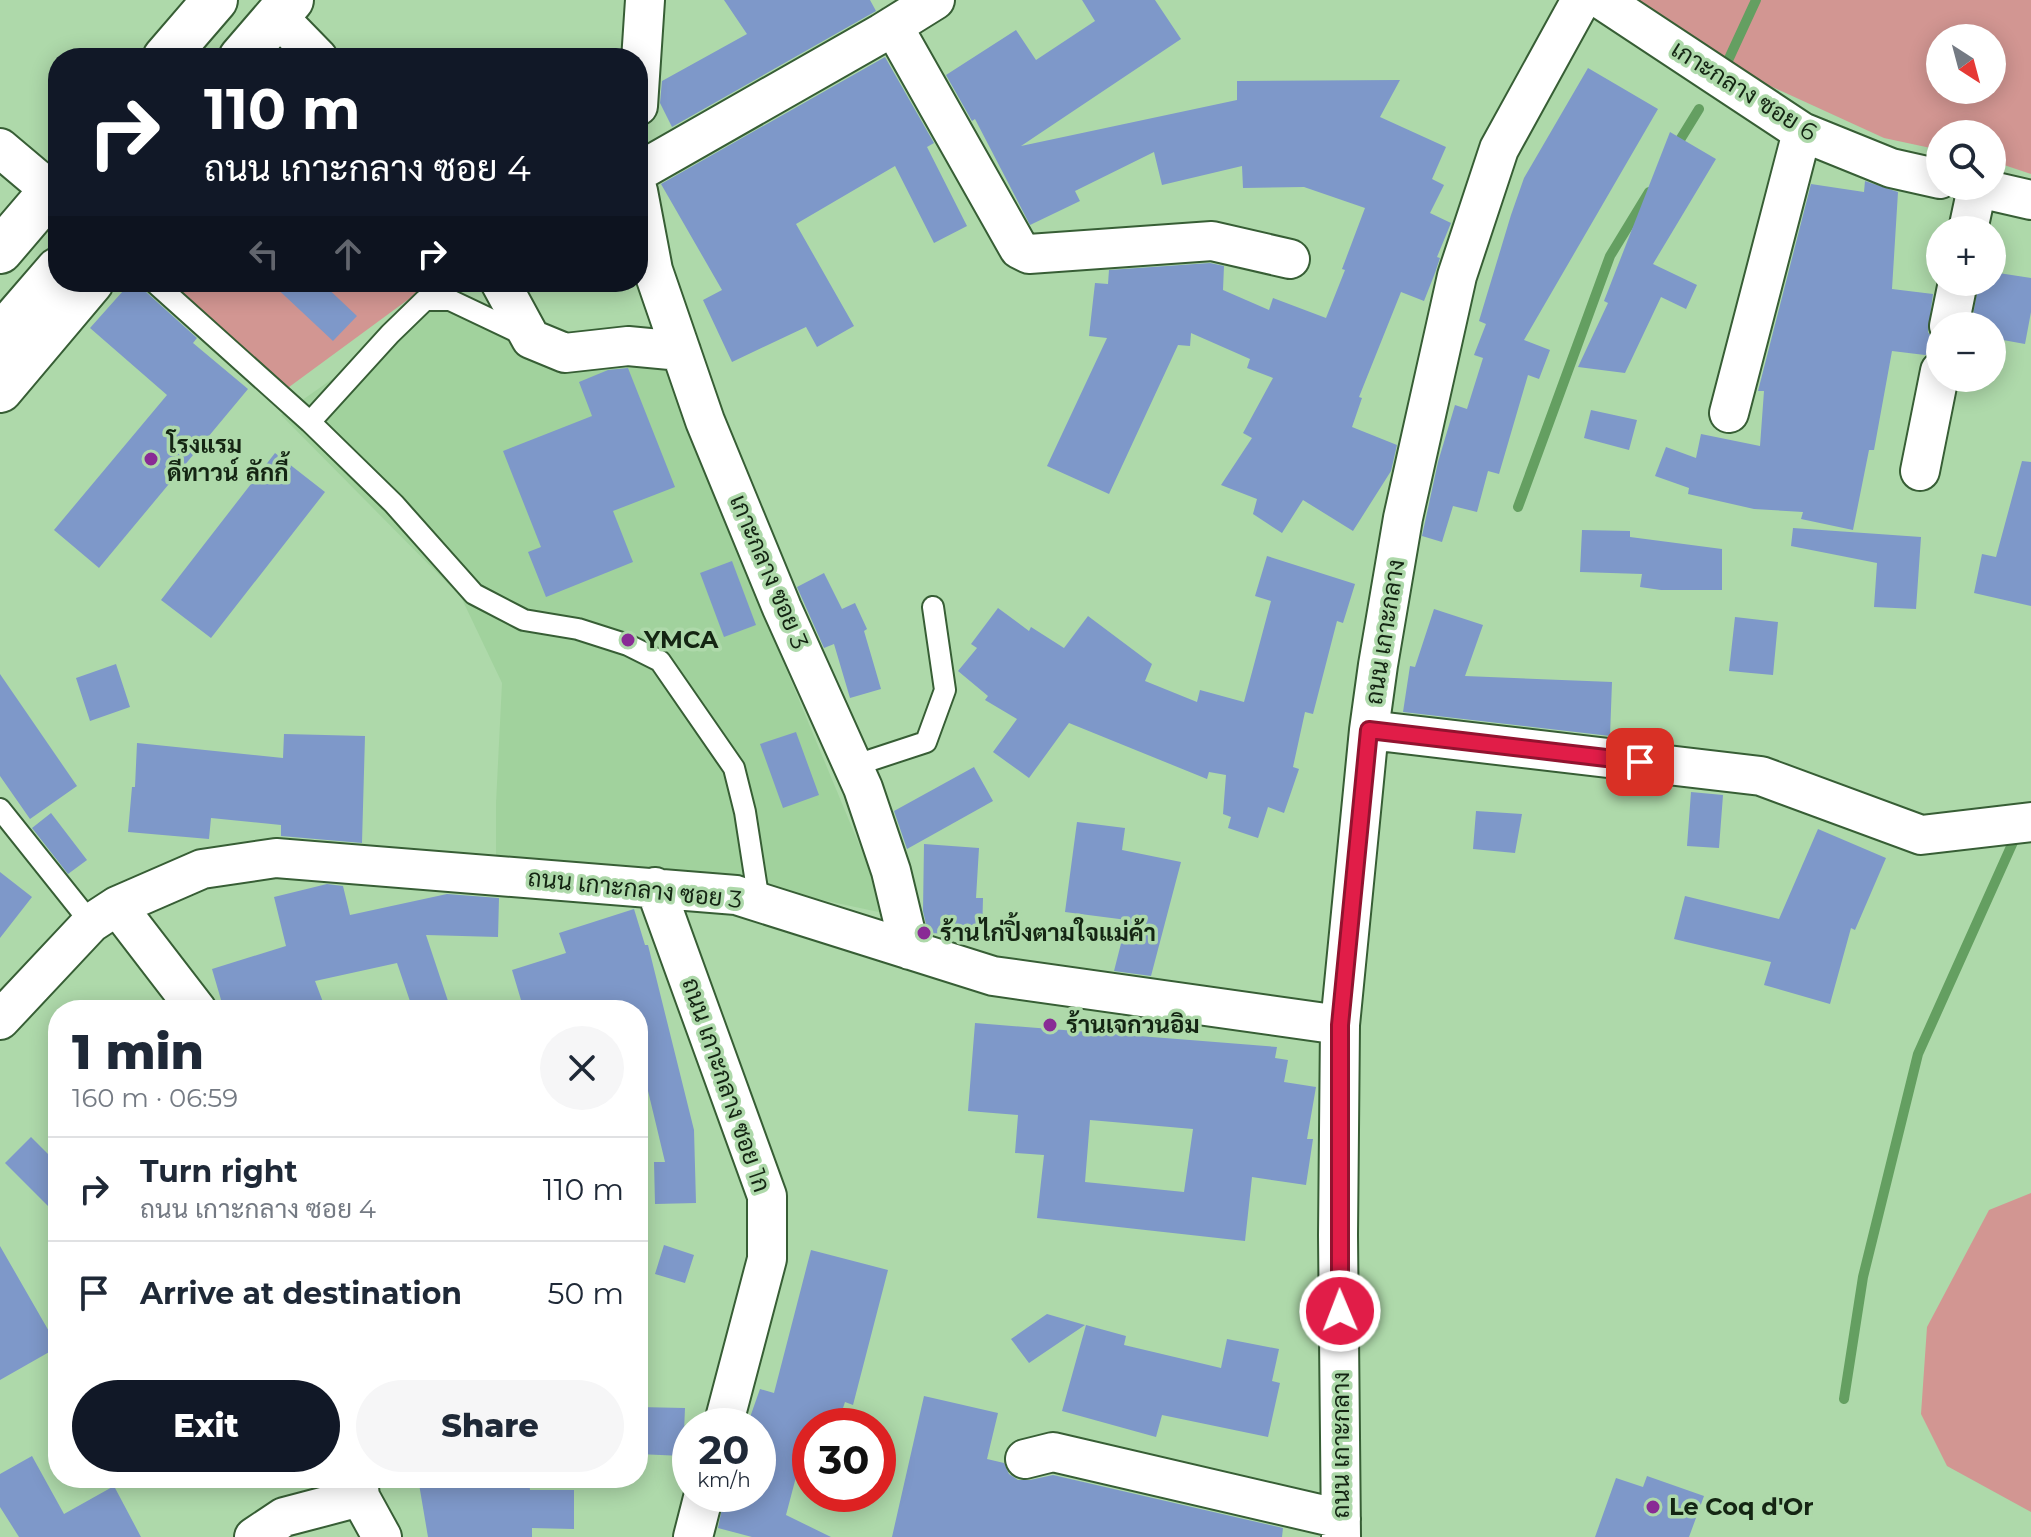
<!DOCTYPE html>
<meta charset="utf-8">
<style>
body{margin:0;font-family:Montserrat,Sarabun,sans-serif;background:#f6f6f7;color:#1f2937;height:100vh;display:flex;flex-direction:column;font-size:30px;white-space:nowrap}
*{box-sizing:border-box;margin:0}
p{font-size:26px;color:#747a83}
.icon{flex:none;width:44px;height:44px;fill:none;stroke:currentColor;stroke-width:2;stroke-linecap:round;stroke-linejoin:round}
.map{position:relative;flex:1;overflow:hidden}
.details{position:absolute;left:48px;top:1000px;width:600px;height:488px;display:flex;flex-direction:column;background:#fff;border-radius:32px;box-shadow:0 4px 20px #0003}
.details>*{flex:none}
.hud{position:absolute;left:48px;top:48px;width:600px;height:244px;border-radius:32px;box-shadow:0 4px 20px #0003;background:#111827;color:#fff;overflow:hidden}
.needle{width:52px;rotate:144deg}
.controls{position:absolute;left:1926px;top:24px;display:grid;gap:16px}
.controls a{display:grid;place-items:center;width:80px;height:80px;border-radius:50%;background:#fff;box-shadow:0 4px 20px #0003;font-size:40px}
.speed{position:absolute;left:672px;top:1408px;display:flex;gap:16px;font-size:40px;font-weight:700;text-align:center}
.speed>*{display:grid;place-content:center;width:104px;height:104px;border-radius:50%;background:#fff;box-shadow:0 4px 20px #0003;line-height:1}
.speed small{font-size:20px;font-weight:400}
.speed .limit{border:12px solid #d22;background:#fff;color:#111}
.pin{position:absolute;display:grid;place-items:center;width:68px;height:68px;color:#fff;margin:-34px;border-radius:16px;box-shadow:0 4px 12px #0006}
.me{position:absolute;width:88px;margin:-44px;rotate:359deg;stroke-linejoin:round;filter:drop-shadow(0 0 6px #0008)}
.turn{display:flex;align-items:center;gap:28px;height:168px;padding:0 24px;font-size:36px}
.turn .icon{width:104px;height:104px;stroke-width:2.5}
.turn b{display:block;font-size:56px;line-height:68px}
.lanes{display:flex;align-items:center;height:76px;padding:0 24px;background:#0003;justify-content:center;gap:40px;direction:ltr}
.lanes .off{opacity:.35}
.round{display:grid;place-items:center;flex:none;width:84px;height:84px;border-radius:42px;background:#f6f6f7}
.headline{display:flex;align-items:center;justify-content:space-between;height:136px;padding:0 24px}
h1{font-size:48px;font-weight:800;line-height:60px}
.cta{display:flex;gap:16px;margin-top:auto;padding:16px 24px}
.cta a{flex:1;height:92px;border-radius:48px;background:#111827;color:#fff;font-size:32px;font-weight:800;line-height:92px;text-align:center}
.cta a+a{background:#f6f6f7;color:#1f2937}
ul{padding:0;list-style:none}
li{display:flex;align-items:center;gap:24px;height:104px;padding:0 24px;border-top:2px solid #e0e1e3}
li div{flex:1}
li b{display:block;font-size:30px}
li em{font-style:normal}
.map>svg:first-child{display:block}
.built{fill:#a1d29d}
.green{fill:#d29692;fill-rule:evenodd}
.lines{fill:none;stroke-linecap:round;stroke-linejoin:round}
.stream{stroke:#649f61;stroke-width:10}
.building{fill:#7e98c9;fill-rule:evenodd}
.lane-casing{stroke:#375e35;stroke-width:24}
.street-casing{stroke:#375e35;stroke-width:42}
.secondary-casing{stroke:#375e35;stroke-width:48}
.lane{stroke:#fff;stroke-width:20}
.street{stroke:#fff;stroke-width:38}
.secondary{stroke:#fff;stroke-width:44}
.route-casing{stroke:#92132f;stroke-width:20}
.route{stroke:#e11d48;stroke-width:14}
.poi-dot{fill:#892b95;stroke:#aed9aa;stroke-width:3}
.labels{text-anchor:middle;stroke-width:7;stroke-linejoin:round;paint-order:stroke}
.street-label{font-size:24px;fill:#142513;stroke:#aed9aa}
.poi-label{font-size:24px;font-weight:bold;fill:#142513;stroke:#aed9aa;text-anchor:start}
</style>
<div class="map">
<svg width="2031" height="1537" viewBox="0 0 2031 1537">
<rect width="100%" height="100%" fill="#aed9aa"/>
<path class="built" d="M 438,287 L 546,361 L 666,365 L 700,462 L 888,914 L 799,895 L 496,858 L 496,803 L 502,683 L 461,597 L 281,415 L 358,361 L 394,319 Z"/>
<path class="green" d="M 1637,0 L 2031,0 L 2031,174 L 1992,161 L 1992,134 L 1940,134 L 1940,150 L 1884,138 L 1746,75 L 1635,4 ZM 1940,38 L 1992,38 L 1992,90 L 1940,90 Z
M 162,282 L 432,282 L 285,390 Z
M 2031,1193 L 2031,1512 L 1947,1466 L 1921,1414 L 1927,1327 L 1989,1210 Z"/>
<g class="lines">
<path class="stream" d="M 1725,67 L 1756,0
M 1675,148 L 1699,109
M 1518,507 L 1610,256 L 1649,192
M 1844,1399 L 1863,1277 L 1918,1054 L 2018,831"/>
</g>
<path class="building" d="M 724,0 L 870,0 L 876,11 L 672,127 L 660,103 L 662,81 L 747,34 Z
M 1082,0 L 1155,0 L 1181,39 L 1021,146 L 1237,100 L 1237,81 L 1400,80 L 1380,117 L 1446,147 L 1432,179 L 1444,185 L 1430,213 L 1451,223 L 1437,257 L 1440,258 L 1435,273 L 1424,301 L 1401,292 L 1359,397 L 1362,398 L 1352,427 L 1397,445 L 1391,471 L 1353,531 L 1303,500 L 1282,533 L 1253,514 L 1257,499 L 1221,485 L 1252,438 L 1243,433 L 1273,378 L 1247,368 L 1250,359 L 1191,333 L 1190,346 L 1178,345 L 1109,494 L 1047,466 L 1107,338 L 1089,336 L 1095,283 L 1108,284 L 1109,270 L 1210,263 L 1224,266 L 1223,290 L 1269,310 L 1273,298 L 1326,318 L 1345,270 L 1342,269 L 1365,208 L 1304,187 L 1243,188 L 1242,166 L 1162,185 L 1154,152 L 1075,191 L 1080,201 L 1030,225 L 975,119 L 972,121 L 946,75 L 1016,30 L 1036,60 L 1095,21 Z
M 885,57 L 934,143 L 927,147 L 967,226 L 934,243 L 895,166 L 796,224 L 854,326 L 817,347 L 806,327 L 732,362 L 703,300 L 722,290 L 661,184 Z
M 1588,68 L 1658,109 L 1524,340 L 1550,350 L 1539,379 L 1528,375 L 1499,474 L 1488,471 L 1477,512 L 1453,506 L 1442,542 L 1422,536 L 1438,462 L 1455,405 L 1467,409 L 1483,358 L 1474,355 L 1486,324 L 1479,321 L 1511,215 L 1524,178 Z
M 1670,132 L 1716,159 L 1653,264 L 1697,285 L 1686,309 L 1661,297 L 1625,373 L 1578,367 L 1608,303 L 1604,301 Z
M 1865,181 L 1898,192 L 1892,289 L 1933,294 L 1928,332 L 1934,342 L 1940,345 L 1939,350 L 1925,355 L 1892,351 L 1874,450 L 1869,450 L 1853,530 L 1801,519 L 1803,512 L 1754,509 L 1688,494 L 1689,488 L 1655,476 L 1666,447 L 1696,458 L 1701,434 L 1760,446 L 1764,391 L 1758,391 L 1811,184 L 1864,192 Z
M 1992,272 L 2031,278 L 2031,312 L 2025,344 L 1992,338 L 1992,326 L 1971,326 L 1979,282 L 1992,282 Z
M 131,282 L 135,282 L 197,338 L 193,343 L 248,389 L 99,568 L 54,530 L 167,395 L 90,328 Z
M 270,282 L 321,282 L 357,316 L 333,341 Z
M 628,368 L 675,487 L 613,511 L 633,562 L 546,597 L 528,552 L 541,547 L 503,451 L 592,416 L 579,382 L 608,370 Z
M 1591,410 L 1637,420 L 1629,450 L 1584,438 Z
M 275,453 L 325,492 L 211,638 L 161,600 Z
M 2022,461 L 2031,462 L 2031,606 L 1974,593 L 1982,554 L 1996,557 Z
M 1793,528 L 1921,537 L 1916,609 L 1874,607 L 1877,563 L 1791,546 Z
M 1582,530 L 1630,531 L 1630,537 L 1722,549 L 1722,590 L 1661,590 L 1640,587 L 1642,574 L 1580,572 Z
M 1267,556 L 1355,584 L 1343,623 L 1337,621 L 1313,714 L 1305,712 L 1293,767 L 1299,769 L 1284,813 L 1268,807 L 1258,838 L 1228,828 L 1231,817 L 1223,814 L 1226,775 L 1209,772 L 1207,779 L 1069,723 L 1029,778 L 993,752 L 1017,719 L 985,700 L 988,696 L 958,671 L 977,648 L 971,644 L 998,608 L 1029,631 L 1031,627 L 1064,648 L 1088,616 L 1152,664 L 1145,681 L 1197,702 L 1200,690 L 1244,702 L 1271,601 L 1255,596 Z
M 732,561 L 756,625 L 724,637 L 700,573 Z
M 824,573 L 842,609 L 855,603 L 867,629 L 864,631 L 881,689 L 850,698 L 834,644 L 824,648 L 797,587 Z
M 1434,609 L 1483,625 L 1465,676 L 1612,682 L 1610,736 L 1403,712 L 1410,666 L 1415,667 Z
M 1735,617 L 1778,622 L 1773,675 L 1729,671 Z
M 116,664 L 130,707 L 90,721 L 76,678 Z
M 0,674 L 77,786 L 30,819 L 0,776 Z
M 796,732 L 819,795 L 783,808 L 760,744 Z
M 284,734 L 365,736 L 362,843 L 281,836 L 281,825 L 211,818 L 209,839 L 128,832 L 132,787 L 135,787 L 137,743 L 283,758 Z
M 974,767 L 993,801 L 907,849 L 894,811 Z
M 1691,792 L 1723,795 L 1719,848 L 1687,846 Z
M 1476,811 L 1522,814 L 1515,853 L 1473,849 Z
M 51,813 L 87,860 L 68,874 L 32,828 Z
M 1077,822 L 1125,828 L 1122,850 L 1181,862 L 1151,976 L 1114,971 L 1127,920 L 1065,912 Z
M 1818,829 L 1886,858 L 1855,930 L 1851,928 L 1830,1004 L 1764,985 L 1771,962 L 1674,939 L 1685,896 L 1779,919 Z
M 924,844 L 979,848 L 976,898 L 983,898 L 982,935 L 928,933 L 923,911 Z
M 0,872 L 32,897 L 0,938 Z
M 327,884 L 343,886 L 350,915 L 447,894 L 499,898 L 498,937 L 426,935 L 448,1001 L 422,1010 L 413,1010 L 397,963 L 315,981 L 326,1010 L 224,1010 L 212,969 L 286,946 L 274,897 Z
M 634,909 L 645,945 L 648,945 L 694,1130 L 696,1203 L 655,1204 L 654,1162 L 665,1162 L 638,1049 L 638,1010 L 524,1010 L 512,970 L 566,953 L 559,933 Z
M 975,1023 L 1277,1047 L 1275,1058 L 1288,1060 L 1284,1082 L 1316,1087 L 1307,1139 L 1313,1139 L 1306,1185 L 1252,1177 L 1245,1241 L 1037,1218 L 1044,1155 L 1015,1153 L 1018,1115 L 968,1111 ZM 1090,1120 L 1193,1129 L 1184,1192 L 1085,1182 Z
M 31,1137 L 58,1164 L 58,1216 L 5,1163 Z
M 664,1245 L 694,1255 L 685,1283 L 655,1274 Z
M 0,1246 L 58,1347 L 0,1380 Z
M 811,1250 L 888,1270 L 853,1405 L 845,1402 L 837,1426 L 810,1426 L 810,1444 L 805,1443 L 786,1515 L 831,1537 L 752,1537 L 718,1528 L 725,1494 L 758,1494 L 758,1426 L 748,1423 L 760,1389 L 774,1393 Z
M 1047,1314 L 1085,1325 L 1029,1363 L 1011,1339 Z
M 1086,1325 L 1126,1336 L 1124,1345 L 1221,1368 L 1227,1339 L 1279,1349 L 1272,1381 L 1280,1383 L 1268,1437 L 1162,1415 L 1156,1437 L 1062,1411 Z
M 924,1396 L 998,1413 L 987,1459 L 1004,1463 L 1009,1474 L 1018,1480 L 1030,1480 L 1053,1475 L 1283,1528 L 1282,1537 L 892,1537 Z
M 638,1407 L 685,1408 L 683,1456 L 638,1454 Z
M 32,1456 L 64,1514 L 114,1486 L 141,1537 L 19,1537 L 0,1507 L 0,1474 Z
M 1647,1476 L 1704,1496 L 1689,1537 L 1595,1537 L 1616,1478 L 1643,1487 Z
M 418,1478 L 449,1478 L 449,1488 L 529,1482 L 530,1490 L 574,1490 L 574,1529 L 532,1528 L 532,1537 L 428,1537 Z"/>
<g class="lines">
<g class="lane-casing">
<path id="lane" d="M 154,282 L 310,422
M 528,337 L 450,300 L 425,300 L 390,334 L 310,422 L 394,504 L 474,594 L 524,620 L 578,629 L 628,645 L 660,661 L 734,768 L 745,812 L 759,902
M 853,766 L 926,742 L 945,690 L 933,607
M 0,809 L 91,923"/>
</g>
<g class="street-casing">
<path id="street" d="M 1602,0 L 1802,132 L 1891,168 L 1940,179
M 277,16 L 318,58
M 893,26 L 1019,249 L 1029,254 L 1212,241 L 1290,259
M 638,106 L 645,0
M 0,148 L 51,191
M 638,172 L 882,33 L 935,0
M 1970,186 L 2031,200
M 638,191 L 653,270 L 705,421 L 782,608 L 863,788 L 891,871 L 910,950
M 1968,230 L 1977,188
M 500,282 L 531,339 L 565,353 L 628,346 L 681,351
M 1949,326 L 1958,282
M 1729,413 L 1802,132
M 1920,471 L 1940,371
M 1369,730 L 1761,776 L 1921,835 L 2031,822
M 655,887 L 767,1196 L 767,1259 L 723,1426
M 117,906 L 197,1010
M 0,1020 L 91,923 L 117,906 L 202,869 L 276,858 L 736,895 L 993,976 L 1340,1025
M 1025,1459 L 1053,1452 L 1341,1519
M 358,1478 L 360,1497 L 382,1537
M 254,1537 L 284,1517 L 360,1497
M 693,1537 L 704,1494
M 1341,1537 L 1338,1235 L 1340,1025 L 1369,730 L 1378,665 L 1403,518 L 1457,276 L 1499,149 L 1581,0"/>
</g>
<g class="secondary-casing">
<path id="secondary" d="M 165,58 L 215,0
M 241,58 L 291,0
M 0,251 L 58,183
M 0,337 L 58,270
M 0,390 L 91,282"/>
</g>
<use href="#lane" class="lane"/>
<use href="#street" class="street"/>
<use href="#secondary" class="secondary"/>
</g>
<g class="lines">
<g class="route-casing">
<path id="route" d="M 1340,1311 L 1340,1025 L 1369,730 L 1640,762"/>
</g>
<use href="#route" class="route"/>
</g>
<g class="poi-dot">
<circle cx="151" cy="459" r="8"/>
<circle cx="628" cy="640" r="8"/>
<circle cx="924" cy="933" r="8"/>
<circle cx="1050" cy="1025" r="8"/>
<circle cx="1653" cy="1507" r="8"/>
</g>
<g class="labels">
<g class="street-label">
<text transform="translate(1744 91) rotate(32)" y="8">เกาะกลาง ซอย 6</text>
<text transform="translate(769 572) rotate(67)" y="8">เกาะกลาง ซอย 3</text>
<text transform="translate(1385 632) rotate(-81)" y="8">ถนน เกาะกลาง</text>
<text transform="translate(635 889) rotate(6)" y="8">ถนน เกาะกลาง ซอย 3</text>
<text transform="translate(726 1085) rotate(71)" y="8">ถนน เกาะกลาง ซอย 1ก</text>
<text transform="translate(1341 1445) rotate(-90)" y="8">ถนน เกาะกลาง</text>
</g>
<g class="poi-label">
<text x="167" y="453">โรงแรม<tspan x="167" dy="28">ดีทาวน์ ลักกี้</tspan></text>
<text x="644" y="648">YMCA</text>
<text x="940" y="941">ร้านไก่ปิ้งตามใจแม่ค้า</text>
<text x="1066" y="1033">ร้านเจกวนอิม</text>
<text x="1669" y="1515">Le Coq d'Or</text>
</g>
</g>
</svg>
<div class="controls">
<a><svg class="needle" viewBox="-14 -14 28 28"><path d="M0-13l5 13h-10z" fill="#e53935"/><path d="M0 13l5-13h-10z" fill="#747a83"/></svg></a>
<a><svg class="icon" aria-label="search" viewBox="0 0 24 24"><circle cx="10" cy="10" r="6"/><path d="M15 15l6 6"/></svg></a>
<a>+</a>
<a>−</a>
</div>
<div class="speed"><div>20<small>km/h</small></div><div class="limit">30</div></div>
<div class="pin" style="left:1640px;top:762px;background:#d93025"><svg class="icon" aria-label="arrive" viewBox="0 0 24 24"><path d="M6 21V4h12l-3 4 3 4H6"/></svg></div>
<svg class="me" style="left:1340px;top:1311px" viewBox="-20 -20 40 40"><circle r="17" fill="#e11d48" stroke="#fff" stroke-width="3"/><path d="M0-11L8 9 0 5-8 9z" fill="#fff"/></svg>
<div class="hud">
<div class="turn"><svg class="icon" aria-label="right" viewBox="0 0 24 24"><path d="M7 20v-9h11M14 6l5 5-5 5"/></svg><div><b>110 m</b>ถนน เกาะกลาง ซอย 4</div></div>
<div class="lanes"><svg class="icon off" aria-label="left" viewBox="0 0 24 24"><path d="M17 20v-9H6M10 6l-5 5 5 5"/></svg><svg class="icon off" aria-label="ahead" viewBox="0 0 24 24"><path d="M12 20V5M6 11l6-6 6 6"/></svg><svg class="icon" aria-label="right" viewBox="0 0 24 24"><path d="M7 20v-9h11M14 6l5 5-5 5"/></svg></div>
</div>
<section class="details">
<div class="headline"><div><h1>1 min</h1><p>160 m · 06:59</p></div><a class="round"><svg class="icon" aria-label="close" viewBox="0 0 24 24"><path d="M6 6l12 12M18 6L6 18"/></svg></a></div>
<ul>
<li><svg class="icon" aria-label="right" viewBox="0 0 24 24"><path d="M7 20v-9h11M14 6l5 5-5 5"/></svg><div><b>Turn right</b><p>ถนน เกาะกลาง ซอย 4</p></div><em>110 m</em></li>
<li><svg class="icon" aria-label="arrive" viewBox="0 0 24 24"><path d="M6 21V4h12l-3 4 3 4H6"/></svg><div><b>Arrive at destination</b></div><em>50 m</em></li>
</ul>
<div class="cta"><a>Exit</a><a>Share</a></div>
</section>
</div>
